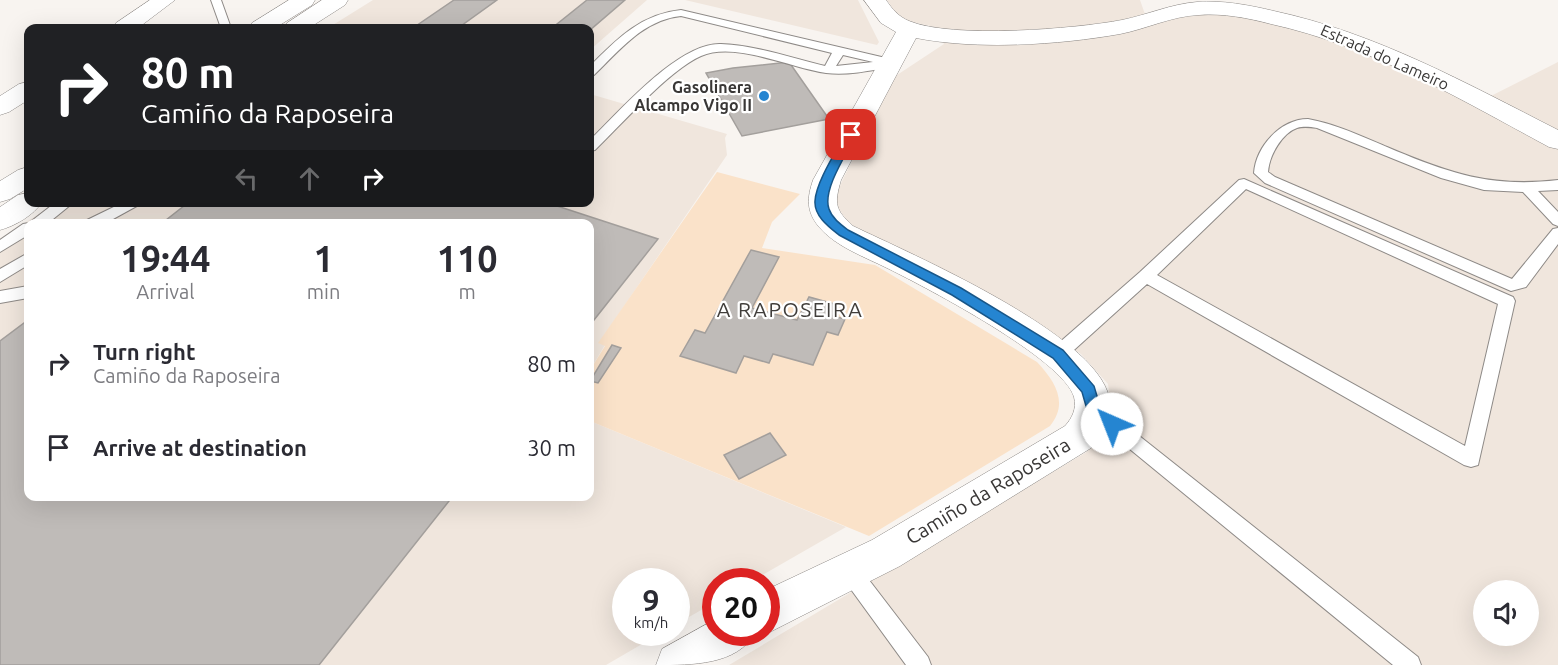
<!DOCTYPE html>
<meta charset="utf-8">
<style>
body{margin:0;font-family:Ubuntu,sans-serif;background:#f7f7f7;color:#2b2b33;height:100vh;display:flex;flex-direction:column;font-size:22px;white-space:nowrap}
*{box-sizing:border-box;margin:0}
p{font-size:20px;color:#7c7c81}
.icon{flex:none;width:33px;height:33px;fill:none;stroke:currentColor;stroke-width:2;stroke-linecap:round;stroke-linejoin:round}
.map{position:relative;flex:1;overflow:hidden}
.side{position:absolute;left:24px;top:219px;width:570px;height:282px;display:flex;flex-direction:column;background:#fff;border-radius:12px;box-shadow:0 6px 24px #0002}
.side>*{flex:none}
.top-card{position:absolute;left:24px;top:24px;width:570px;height:183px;border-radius:12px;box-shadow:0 6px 24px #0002;background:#202124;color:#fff;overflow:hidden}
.tools{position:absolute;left:1473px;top:580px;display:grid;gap:12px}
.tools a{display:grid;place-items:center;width:66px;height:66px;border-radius:50%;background:#fff;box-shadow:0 6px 24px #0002;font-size:30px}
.speed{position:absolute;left:612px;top:568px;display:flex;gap:12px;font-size:30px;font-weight:700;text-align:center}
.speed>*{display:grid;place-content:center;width:78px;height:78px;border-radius:50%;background:#fff;box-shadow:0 6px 24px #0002;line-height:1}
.speed small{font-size:15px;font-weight:400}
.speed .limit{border:9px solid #d22;background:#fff;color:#111}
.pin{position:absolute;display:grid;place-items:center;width:51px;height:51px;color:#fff;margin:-26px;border-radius:12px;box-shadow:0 3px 9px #0006}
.me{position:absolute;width:66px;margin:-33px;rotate:316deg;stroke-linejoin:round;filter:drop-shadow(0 0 4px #0008)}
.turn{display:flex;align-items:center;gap:21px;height:126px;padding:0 18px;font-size:27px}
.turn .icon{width:78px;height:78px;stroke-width:2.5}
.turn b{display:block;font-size:42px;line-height:51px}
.lanes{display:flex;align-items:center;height:57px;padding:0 18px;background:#0003;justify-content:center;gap:30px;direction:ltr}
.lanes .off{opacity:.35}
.eta{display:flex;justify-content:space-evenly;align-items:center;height:102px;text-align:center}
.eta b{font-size:36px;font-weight:600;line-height:42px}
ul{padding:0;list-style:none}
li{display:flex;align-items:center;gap:18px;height:84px;padding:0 18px}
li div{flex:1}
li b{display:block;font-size:22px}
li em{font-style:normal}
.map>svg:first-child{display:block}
.built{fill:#f0e6dd;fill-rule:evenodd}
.green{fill:#fae2c9}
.building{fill:#bfbbb8;stroke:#a39f9c;stroke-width:1.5}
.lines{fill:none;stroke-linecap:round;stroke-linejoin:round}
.lane-casing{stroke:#8e8a87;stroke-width:2}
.street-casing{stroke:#8e8a87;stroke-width:1}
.highway-casing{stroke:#8e8a87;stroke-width:1}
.lane{fill:#fff;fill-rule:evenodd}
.street{fill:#fff;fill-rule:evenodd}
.highway{fill:#fff;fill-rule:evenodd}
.route{fill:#2585d1;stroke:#185688;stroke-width:1.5}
.poi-dot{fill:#2585d1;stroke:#fff;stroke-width:2}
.labels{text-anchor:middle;stroke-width:4.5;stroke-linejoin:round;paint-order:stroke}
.far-street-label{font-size:16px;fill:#393736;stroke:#fff}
.far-poi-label{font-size:16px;font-weight:bold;fill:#393736;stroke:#fff;text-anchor:end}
.street-label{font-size:20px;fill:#393736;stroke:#fff}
.neighbourhood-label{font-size:21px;letter-spacing:1.5px;fill:#413e3b;stroke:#fff}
</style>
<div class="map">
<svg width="1558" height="665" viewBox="0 0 1558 665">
<rect width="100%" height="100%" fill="#f8f4f0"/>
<path class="built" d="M 373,0 L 647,0 L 590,50 L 590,28 L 328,28 Z
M 685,0 L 858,0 L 879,42 L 877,45 Z
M 887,0 L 1140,0 L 1147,20 L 1185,10 L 1280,18 L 1481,101 L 1558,62 L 1558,665 L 729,665 L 1085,453 L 1107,434 L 1112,415 L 1108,384 L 1081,354 L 1037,326 L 851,226 L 838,208 L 835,197 L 844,177 L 894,77 L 944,44 L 935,27 L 908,21 L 897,15 ZM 1484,591 L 1528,591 L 1528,636 L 1484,636 Z
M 590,94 L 727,134 L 725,138 L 727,155 L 599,343 L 605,345 L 590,370 L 590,224 L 28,224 L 28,496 L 590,496 L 590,421 L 846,527 L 750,582 L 716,582 L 715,602 L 677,624 L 676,582 L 626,582 L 626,633 L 661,633 L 606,665 L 0,665 L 0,239 L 56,203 L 590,202 Z"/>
<path class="green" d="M 717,172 L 800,194 L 772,222 L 762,248 L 875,265 L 1037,362 C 1055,381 1069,403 1050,426 L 869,536 L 590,421 L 590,370 L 605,346 L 598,343 Z"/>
<path class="building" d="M 454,0 L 497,0 L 458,28 L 413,28 Z
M 587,0 L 625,0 L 590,30 L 590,28 L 552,28 Z
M 789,62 L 829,119 L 742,136 L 706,73 L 733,68 Z
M 189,202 L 545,202 L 658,239 L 590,325 L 590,224 L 161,224 Z
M 751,250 L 779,257 L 752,308 L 797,320 L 809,297 L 838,305 L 833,316 L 845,319 L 838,335 L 827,332 L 813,365 L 773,354 L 769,363 L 744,356 L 736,373 L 680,356 L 695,330 L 705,333 Z
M 28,320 L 28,496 L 453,496 L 319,665 L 0,665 L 0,341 Z
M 612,345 L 621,348 L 598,383 L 590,381 Z
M 770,433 L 786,455 L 739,479 L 724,455 Z"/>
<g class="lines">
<g class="lane-casing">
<path id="lane" d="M 211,0 L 221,0 L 231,28 L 221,28 Z
M 681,10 L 890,59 L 896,63 L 894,66 C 874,70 848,76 826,73 C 790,68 735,41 701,56 C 669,70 622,124 595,150 L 590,151 L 590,140 C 619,112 679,42 721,44 C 755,45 791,58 825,66 L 832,53 L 681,16 C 643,20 620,50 594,75 L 590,76 L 590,66 C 617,39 641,14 681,10 ZM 843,55 L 873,62 L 836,66 Z
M 1308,119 C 1336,124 1361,136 1387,147 C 1448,173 1491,188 1558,180 L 1558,190 L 1538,191 L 1558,212 L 1558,226 L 1553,224 L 1523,192 L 1484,190 L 1441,178 L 1317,128 C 1310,127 1304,126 1297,128 C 1282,133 1269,156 1268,172 L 1275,177 L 1512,279 L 1553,229 L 1558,228 L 1558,244 L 1526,287 L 1511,291 L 1265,183 L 1254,173 C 1256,146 1281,119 1308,119 Z
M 1244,179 L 1513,297 L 1515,301 L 1478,465 L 1471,467 L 1464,465 L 1147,284 L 1064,359 L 1058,361 L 1052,359 L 1050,354 L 1052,349 L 1140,272 L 1239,180 ZM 1246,189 L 1498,304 L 1465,446 L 1157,275 Z
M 56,202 L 74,202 L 47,224 L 28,224 L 28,235 L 0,252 L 0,240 L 23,224 L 29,223 Z
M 124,202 L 144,202 L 104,224 L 83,224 L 85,221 Z
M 28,253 L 28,265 L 0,282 L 0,269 Z
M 28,286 L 28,298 L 0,303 L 0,291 Z
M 1093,402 L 1099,404 L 1418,657 L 1421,665 L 1393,665 L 1087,414 L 1084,409 L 1087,404 Z
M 849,560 L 856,563 L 928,657 L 931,665 L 906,665 L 842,577 L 839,570 L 842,563 Z"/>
</g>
<g class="street-casing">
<path id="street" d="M 150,0 L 175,0 L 138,28 L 113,28 L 116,23 Z
M 864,0 L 886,0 C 892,9 899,17 909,21 C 952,39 1075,29 1122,20 C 1147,15 1171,4 1197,2 C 1222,0 1249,5 1274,11 C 1376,33 1466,83 1558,130 L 1558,149 L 1549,147 C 1460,99 1371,46 1271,24 C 1248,18 1223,13 1199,15 C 1172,16 1146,29 1120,34 C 1058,45 977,50 916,38 L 841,180 C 834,204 835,210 853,226 C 911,254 1095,333 1109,397 C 1113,416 1102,434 1091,448 L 900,566 L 766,634 L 766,590 L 872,540 L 1065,426 C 1072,418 1077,409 1074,397 C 1063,359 927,288 889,269 C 865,257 836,247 819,227 C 806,211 807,198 813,180 L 896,32 L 881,23 Z
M 28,82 L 28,100 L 9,112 L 0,115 L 0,96 L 19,84 Z
M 716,619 L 716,633 L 755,633 C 737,665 693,665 656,665 L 662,649 Z"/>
</g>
<g class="highway-casing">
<path id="highway" d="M 289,0 L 315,0 L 312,5 L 275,28 L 249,28 L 252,23 Z
M 322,0 L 348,0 L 345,5 L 309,28 L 284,28 L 287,23 Z
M 28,167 L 28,188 L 10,199 L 0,202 L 0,181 L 18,170 Z
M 28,193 L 28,202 L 42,202 C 34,215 15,226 0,230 L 0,207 L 18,195 Z"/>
</g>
<use href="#lane" class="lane"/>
<use href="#street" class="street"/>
<use href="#highway" class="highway"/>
</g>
<path class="route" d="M 851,132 L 856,135 C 847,153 822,190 829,209 C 832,218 840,224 848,230 L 961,288 L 1063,350 L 1094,386 L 1100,406 L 1119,424 L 1117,428 L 1112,430 L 1107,428 L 1088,413 L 1082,392 L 1053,358 L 952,295 L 839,235 C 829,227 814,216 815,201 C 816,182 836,152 845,135 Z"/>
<circle class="poi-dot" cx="764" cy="96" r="6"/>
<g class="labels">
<g class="far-street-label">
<text transform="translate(1385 57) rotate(24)" y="6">Estrada do Lameiro</text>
</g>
<g class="far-poi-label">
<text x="752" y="93">Gasolinera<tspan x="752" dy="18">Alcampo Vigo II</tspan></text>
</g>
<g class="street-label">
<text transform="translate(988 491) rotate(-31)" y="7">Camiño da Raposeira</text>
</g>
<g class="neighbourhood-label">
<text x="790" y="317">A RAPOSEIRA</text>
</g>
</g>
</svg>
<div class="tools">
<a><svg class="icon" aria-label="sound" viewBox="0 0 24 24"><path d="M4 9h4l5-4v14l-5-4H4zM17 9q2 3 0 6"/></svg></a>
</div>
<div class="speed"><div>9<small>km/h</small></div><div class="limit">20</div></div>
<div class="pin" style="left:851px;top:135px;background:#d93025"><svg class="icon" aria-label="arrive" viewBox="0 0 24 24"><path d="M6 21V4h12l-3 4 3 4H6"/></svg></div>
<svg class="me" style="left:1112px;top:424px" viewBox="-20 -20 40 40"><circle r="19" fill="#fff"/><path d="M0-13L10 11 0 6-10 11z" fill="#2585d1"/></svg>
<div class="top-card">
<div class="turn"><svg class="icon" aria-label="right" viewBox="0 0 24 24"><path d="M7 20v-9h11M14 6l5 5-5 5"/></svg><div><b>80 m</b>Camiño da Raposeira</div></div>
<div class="lanes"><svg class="icon off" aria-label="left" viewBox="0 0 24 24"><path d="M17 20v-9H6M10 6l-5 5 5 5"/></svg><svg class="icon off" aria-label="ahead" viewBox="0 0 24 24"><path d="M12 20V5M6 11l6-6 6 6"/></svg><svg class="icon" aria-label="right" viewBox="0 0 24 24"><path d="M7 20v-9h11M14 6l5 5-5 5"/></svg></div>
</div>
<section class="side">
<div class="eta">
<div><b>19:44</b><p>Arrival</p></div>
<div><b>1</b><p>min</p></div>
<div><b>110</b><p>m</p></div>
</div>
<ul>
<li><svg class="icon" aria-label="right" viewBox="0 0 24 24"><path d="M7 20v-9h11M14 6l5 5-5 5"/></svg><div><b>Turn right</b><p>Camiño da Raposeira</p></div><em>80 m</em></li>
<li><svg class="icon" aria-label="arrive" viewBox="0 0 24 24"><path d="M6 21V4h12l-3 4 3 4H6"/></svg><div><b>Arrive at destination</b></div><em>30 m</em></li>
</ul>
</section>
</div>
